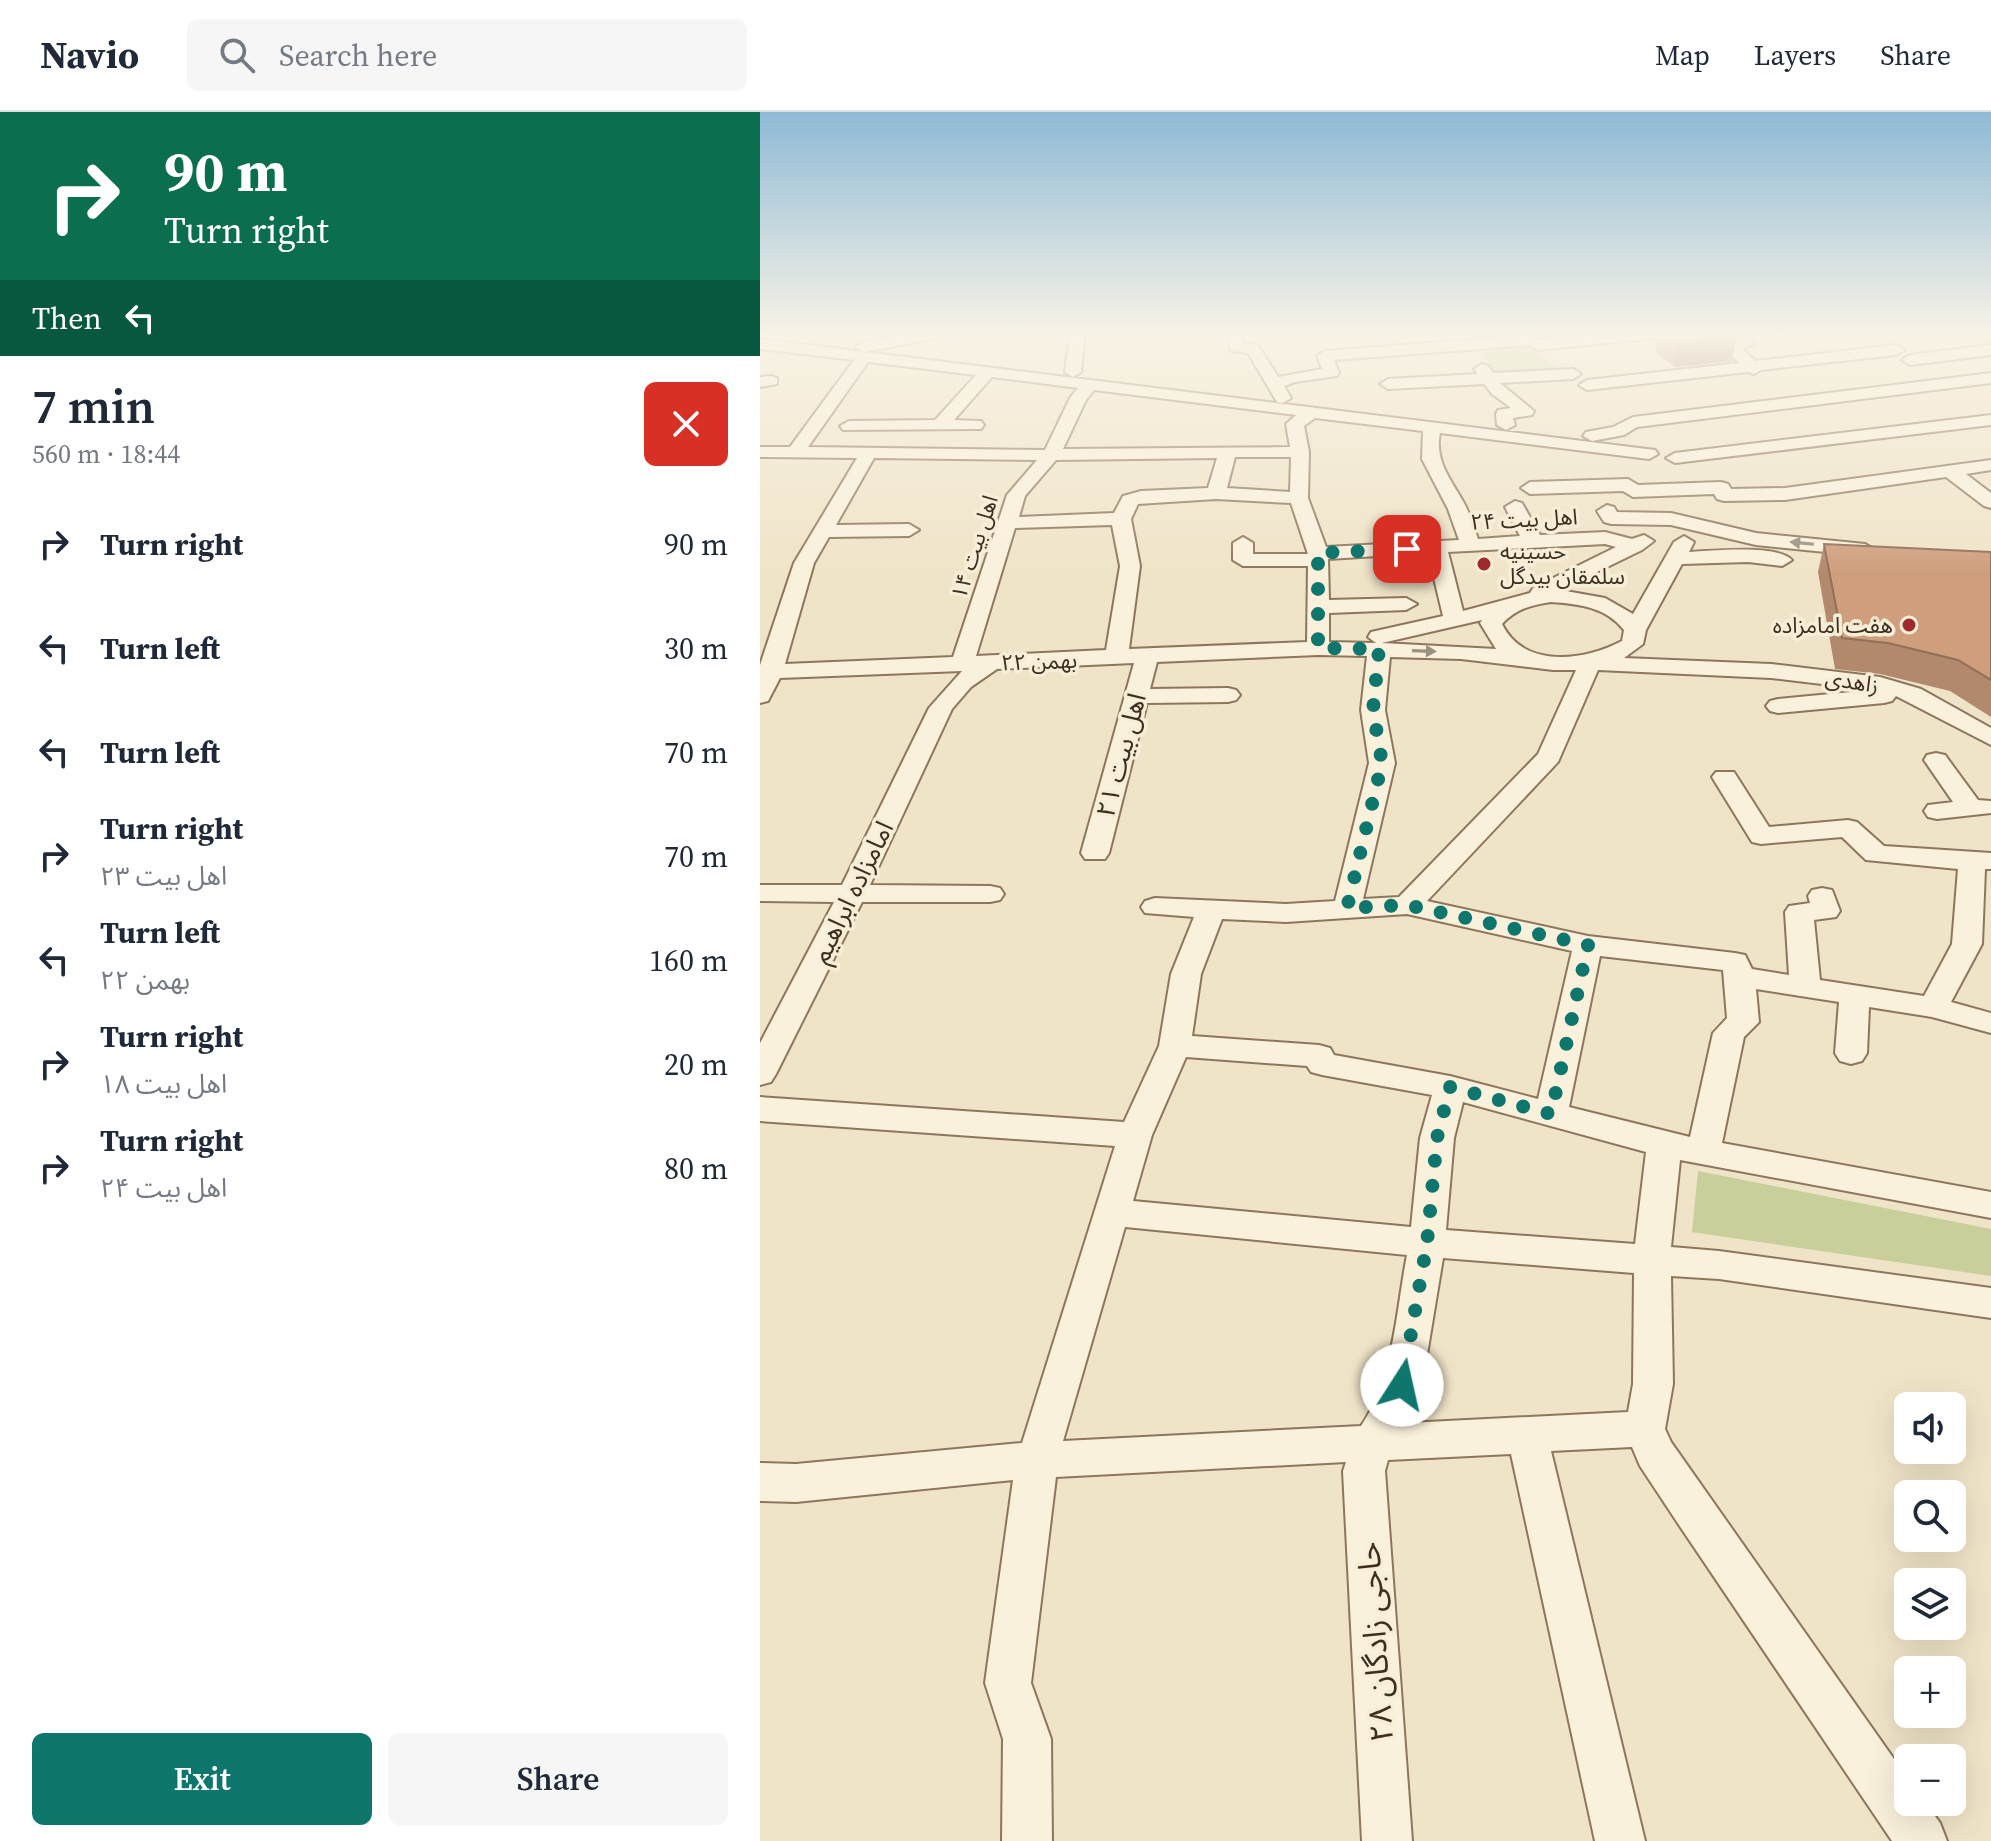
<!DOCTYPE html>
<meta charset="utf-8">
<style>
body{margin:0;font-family:"Source Serif 4","Noto Sans Arabic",serif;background:#f6f6f7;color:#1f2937;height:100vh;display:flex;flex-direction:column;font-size:30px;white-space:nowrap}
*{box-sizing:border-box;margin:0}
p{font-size:26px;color:#747a83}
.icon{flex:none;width:44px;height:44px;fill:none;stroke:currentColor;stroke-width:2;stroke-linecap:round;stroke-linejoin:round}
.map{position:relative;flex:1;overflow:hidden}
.side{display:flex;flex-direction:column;background:#fff;width:760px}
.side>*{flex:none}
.top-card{background:#0b6e4f;color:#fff;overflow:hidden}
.fabs{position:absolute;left:1134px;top:1280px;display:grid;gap:16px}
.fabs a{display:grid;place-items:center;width:72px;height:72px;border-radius:12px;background:#fff;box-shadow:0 8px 32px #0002;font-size:40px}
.pin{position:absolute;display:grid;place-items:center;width:68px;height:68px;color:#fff;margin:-34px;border-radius:16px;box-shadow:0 4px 12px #0006}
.me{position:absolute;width:88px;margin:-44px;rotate:10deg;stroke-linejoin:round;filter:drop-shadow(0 0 6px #0008)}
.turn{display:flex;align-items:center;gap:28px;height:168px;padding:0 32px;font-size:36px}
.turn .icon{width:104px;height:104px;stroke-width:2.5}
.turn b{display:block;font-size:56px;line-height:68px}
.then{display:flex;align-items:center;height:76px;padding:0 32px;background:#0003;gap:16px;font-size:30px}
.round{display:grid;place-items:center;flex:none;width:84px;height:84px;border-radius:12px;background:#f6f6f7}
.head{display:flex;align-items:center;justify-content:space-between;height:136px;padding:0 32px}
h1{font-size:48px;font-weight:600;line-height:60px}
.action{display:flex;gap:16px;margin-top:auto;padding:16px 32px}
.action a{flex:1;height:92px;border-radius:12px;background:#0f766e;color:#fff;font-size:32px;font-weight:600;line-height:92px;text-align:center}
.action a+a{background:#f6f6f7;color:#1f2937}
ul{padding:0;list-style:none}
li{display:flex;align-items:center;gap:24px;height:104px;padding:0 32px}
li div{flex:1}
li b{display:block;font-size:30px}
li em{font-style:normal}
header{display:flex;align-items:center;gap:48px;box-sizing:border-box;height:112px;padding:0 40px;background:#fff;border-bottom:2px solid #e0e1e3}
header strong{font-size:38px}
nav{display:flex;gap:44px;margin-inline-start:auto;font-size:28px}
.search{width:560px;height:72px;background:#f6f6f7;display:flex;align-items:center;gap:20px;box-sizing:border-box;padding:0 28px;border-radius:12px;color:#747a83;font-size:30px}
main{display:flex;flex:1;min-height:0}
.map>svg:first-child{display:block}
.green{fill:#c9cf9b}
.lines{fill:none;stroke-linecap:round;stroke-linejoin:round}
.minor-casing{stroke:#8d765c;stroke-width:4}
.minor{fill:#faf1dc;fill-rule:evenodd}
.wall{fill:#b2896c}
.shaded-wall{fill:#916f58}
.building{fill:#cf9f7d;stroke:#916f58;stroke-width:2}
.oneway{fill:#9c907e}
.route{stroke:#0f766e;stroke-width:14;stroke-dasharray:0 25.2}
.poi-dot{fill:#9e2a2b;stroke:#f7eed8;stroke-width:3}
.labels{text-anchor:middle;stroke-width:7;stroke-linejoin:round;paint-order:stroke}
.far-street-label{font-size:22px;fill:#3d2e20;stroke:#f7eed8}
.far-poi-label{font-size:22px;fill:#3d2e20;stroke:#f7eed8;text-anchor:start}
.street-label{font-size:26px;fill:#3d2e20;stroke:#f7eed8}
.near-street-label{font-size:32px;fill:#3d2e20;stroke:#f7eed8}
</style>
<header>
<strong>Navio</strong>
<div class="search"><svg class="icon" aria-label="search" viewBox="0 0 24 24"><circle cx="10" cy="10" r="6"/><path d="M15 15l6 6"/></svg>Search here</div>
<nav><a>Map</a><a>Layers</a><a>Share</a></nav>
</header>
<main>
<section class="side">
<div class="top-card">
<div class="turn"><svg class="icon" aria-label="right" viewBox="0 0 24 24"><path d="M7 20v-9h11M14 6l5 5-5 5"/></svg><div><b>90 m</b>Turn right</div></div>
<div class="then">Then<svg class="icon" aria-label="left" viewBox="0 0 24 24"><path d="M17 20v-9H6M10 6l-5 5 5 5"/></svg></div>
</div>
<div class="head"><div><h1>7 min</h1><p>560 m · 18:44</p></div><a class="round" style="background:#d93025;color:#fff"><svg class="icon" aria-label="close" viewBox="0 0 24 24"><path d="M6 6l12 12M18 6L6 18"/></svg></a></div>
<ul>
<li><svg class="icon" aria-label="right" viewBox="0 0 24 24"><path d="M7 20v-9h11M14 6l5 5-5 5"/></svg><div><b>Turn right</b></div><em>90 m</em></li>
<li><svg class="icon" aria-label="left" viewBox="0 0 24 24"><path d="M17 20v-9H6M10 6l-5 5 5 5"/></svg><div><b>Turn left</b></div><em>30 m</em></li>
<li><svg class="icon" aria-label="left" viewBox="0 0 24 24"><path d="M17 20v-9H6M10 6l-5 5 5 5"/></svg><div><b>Turn left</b></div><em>70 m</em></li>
<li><svg class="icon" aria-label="right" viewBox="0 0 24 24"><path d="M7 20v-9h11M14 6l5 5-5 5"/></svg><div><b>Turn right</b><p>اهل بیت ۲۳</p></div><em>70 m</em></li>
<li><svg class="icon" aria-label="left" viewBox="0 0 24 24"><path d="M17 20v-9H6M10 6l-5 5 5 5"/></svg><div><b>Turn left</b><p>۲۲ بهمن</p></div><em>160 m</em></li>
<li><svg class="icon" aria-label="right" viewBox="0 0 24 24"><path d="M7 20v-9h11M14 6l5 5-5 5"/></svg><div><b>Turn right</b><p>اهل بیت ۱۸</p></div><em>20 m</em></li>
<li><svg class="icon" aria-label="right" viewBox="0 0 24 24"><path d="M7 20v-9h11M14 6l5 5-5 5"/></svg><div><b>Turn right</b><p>اهل بیت ۲۴</p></div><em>80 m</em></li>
</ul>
<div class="action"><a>Exit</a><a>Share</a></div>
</section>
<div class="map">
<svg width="1231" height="1729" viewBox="0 0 1231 1729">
<rect width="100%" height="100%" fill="#f0e4c8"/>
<path class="green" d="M 768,232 L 801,259 L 736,263 L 719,237 Z
M 938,1059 L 1231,1117 L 1231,1164 L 932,1120 Z"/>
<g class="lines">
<g class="minor-casing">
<path id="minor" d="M 161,220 L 190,220 L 182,225 L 104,240 L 96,235 L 104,230 Z
M 310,220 L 325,220 L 321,260 L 313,265 L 305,260 Z
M 467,220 L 482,220 L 483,231 L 498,233 L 518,265 L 562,257 L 557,244 L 565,239 L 771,223 L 778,228 L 863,220 L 910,220 L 902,225 L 778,238 L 771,233 L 574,248 L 579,261 L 577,264 L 535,270 L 524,274 L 531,286 L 523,291 L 517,290 L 488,241 L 471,239 Z
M 970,220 L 984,220 L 994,232 L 982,237 L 995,249 L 1136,233 L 1144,238 L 1136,243 L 1001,258 L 994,262 L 988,260 L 827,278 L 819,273 L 827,268 L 979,251 L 962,234 L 976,229 Z
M 0,227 L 895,338 L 898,342 L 889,347 L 680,321 C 674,349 692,369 704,391 C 710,402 714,415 718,427 L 760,424 L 745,395 L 755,389 L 762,391 L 780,423 L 845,420 L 872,427 L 884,423 L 894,429 L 882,438 L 800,478 L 845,486 L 873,502 L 914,430 L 924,424 L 934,430 L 929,440 C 951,439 1017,432 1032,448 L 1022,454 L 988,450 L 922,452 L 886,518 L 883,532 L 864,546 L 1011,552 L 1120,565 L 1161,577 L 1231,616 L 1231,633 L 1136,584 L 1132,589 L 1124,591 L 1018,601 L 1010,599 L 1006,594 L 1010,589 L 1018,587 L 1112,578 L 1011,566 L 838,558 L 798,650 L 667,789 L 828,824 L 975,841 L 985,843 L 992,857 L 1029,863 L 1025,800 L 1029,794 L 1050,791 L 1048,784 L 1052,778 L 1062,776 L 1072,778 L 1080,799 L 1076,805 L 1054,808 L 1060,868 L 1164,884 L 1192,832 L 1198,757 L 1106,748 L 1082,725 L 1001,732 L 992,730 L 952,665 L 956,660 L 974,660 L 1009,715 L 1088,708 L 1097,710 L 1124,734 L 1231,741 L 1231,757 L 1225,757 L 1222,832 L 1191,890 L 1231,901 L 1231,921 L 1172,905 L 1109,895 L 1107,941 L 1102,949 L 1091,952 L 1080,949 L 1075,941 L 1079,890 L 996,877 L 999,910 L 984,925 L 962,1031 L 1231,1080 L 1231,1106 L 920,1048 L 911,1135 L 959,1139 L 1231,1176 L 1231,1206 L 959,1167 L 911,1164 L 913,1272 L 905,1317 L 911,1330 L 1148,1667 L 1148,1690 L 1165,1690 L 1180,1711 L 1187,1729 L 1132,1729 L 917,1410 L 880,1354 L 872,1335 L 791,1339 L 885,1729 L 835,1729 L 751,1342 L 628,1348 L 625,1359 L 652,1729 L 602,1729 L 583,1359 L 586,1350 L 296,1365 L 271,1571 L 291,1627 L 292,1729 L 242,1729 L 243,1627 L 225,1571 L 253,1368 L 36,1390 L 0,1389 L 0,1351 L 36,1352 L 262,1331 L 355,1034 L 0,1009 L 0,985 L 364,1010 L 399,934 L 411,862 L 434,805 L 385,801 L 381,795 L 385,789 L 395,786 L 526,792 L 575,789 L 609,651 L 601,598 L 607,544 L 558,543 L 397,550 L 390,577 L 468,576 L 476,578 L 480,583 L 476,588 L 468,590 L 387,591 L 349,741 L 345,747 L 325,747 L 321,741 L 374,551 L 237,557 L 211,575 L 192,597 L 110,773 L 230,774 L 240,776 L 244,782 L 240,788 L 230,790 L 102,790 L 16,962 L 11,970 L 0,973 L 0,931 L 74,790 L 0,789 L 0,773 L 82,773 L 169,596 L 202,559 L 20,566 L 8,589 L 0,591 L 0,553 L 34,451 L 97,346 L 0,345 L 0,335 L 30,335 L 94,248 L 0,237 ZM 108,250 L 216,263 L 175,308 L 89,309 L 80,314 L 83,318 L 221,317 L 224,313 L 221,309 L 194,308 L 232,265 L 318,276 L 310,286 L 285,338 L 48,335 ZM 334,278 L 536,303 L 526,312 L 530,335 L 303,337 L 326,288 ZM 555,306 L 663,319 L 662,347 L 688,397 L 699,428 L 566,435 L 548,386 L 549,340 L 544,314 ZM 475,345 L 531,345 L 530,380 L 467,376 ZM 114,346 L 277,348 L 247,383 L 193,545 L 25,552 L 54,451 L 69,425 L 149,424 L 159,418 L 149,412 L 76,413 ZM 457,346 L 448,376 L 381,379 L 363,384 L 354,401 L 259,405 L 265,384 L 296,348 ZM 456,387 L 531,391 L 548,442 L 493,442 L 493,431 L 483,425 L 473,431 L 473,448 L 483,454 L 548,454 L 547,530 L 369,537 L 380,454 L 371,407 L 378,392 ZM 352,413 L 360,454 L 346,538 L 216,544 L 255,416 ZM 845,432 L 856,435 L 773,476 L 770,481 L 703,499 L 688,440 ZM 668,441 L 683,504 L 611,520 L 608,525 L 616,531 L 569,530 L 569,501 L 646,498 L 657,492 L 646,486 L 569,488 L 568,447 ZM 791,490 C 819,492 846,495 864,518 L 862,529 C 824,549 764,557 742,512 C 756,497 771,493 791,490 ZM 722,508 L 720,511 L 736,537 L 622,531 ZM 630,545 L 701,547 L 793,558 L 816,558 L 778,642 L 639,785 L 603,787 L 635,651 L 625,598 ZM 647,802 L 812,839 L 778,987 L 690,964 L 574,943 L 570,936 L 559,933 L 432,924 L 441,862 L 462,807 L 526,810 ZM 840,844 L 963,858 L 967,906 L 953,921 L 930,1025 L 809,995 ZM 426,945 L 547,954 L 551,960 L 562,963 L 672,983 L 660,1026 L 651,1115 L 373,1089 L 392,1023 ZM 703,990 L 886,1040 L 875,1132 L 686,1118 L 694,1026 ZM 365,1115 L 647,1143 C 636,1199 634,1266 601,1314 L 303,1329 ZM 683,1146 L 874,1161 L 873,1272 L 868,1300 L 647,1311 L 662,1273 Z
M 1231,233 L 1231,243 L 1150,253 L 1142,248 L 1150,243 Z
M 722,252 L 728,254 L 733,261 L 813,257 L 821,262 L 813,267 L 740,271 L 774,299 L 772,303 L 753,306 L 755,313 L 746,318 L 737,313 L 736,302 L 738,298 L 751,296 L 732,282 L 724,272 L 628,277 L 620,272 L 628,267 L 718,262 L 714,257 Z
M 1231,261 L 1231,271 L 877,315 L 864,323 L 832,329 L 823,324 L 826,320 L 853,315 L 873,305 Z
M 11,264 L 17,266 L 17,272 L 0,275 L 0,265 Z
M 1231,303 L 1231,313 L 915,351 L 906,346 L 915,341 Z
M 1231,348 L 1231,358 L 1206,362 L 1231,381 L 1231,396 L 1224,394 L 1186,365 L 1025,388 L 964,389 L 957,387 L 954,382 L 873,385 L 863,379 L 770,382 L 761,376 L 770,370 L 868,367 L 878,373 L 961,370 L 968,372 L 971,377 L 1025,376 Z
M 847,393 L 854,395 L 857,400 L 911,401 L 996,421 L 1105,432 L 1115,438 L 1105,444 L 996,433 L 911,413 L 851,412 L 844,410 L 837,399 Z
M 1176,641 L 1185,643 L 1218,688 L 1231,689 L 1231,701 L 1177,707 L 1168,705 L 1164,699 L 1168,693 L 1193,690 L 1164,648 L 1167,643 Z"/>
</g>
<use href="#minor" class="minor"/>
</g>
<path class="wall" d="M 898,220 L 971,220 L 976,225 L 972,249 L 915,255 L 896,241 Z
M 1064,432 L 1231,440 L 1231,605 L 1190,579 L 1120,562 L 1075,557 L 1058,460 Z"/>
<path class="shaded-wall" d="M 976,225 L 972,249 L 915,255 L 918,231 Z"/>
<path class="building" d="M 901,220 L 971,220 L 976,225 L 918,231 Z
M 1064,432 L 1231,440 L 1231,568 L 1198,548 L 1128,531 L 1082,526 Z"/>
<defs><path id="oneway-solid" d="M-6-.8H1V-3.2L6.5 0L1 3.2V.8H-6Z" transform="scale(2)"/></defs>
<g class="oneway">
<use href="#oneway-solid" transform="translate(1042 431) rotate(-174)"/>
<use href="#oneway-solid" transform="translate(664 539) rotate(2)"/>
</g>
<linearGradient id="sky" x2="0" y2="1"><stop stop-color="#8fbad6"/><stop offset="0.48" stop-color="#f8f3e6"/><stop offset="1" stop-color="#f8f3e6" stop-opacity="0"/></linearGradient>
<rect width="1231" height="462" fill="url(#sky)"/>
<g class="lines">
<path class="route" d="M 642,1273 L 667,1131 L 677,1026 L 690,975 L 791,1002 L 828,833 L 647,793 L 587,796 L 622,651 L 613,598 L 619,537 L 558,536 L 558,441 L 647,437"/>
</g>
<g class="poi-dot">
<circle cx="724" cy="452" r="8"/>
<circle cx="1149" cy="513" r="8"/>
</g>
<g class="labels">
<g class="far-street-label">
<text transform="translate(764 407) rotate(-3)" y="8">اهل بیت ۲۴</text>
<text transform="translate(214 435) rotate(-72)" y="8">اهل بیت ۱۴</text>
<text transform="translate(279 549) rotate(-2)" y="8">۲۲ بهمن</text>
<text transform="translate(1092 569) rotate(9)" y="8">زاهدی</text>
</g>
<g class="far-poi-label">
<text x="740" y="447">حسینیه<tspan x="740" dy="25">سلمقان بیدگل</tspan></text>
<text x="1133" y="521" text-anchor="end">هفت امامزاده</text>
</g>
<g class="street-label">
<text transform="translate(361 643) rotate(-75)" y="9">اهل بیت ۲۱</text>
<text transform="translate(92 780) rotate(-64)" y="9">امامزاده ابراهیم</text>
</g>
<g class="near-street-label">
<text transform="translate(615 1530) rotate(-94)" y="11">حاجی زادگان ۲۸</text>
</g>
</g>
</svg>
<div class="fabs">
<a><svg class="icon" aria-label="sound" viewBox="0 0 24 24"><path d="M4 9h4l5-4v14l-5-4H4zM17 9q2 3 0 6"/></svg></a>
<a><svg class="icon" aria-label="search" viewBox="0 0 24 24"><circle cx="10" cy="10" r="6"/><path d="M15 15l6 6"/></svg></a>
<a><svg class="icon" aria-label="layers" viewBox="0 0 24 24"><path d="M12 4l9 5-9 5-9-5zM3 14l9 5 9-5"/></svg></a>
<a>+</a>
<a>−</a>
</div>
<div class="pin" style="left:647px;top:437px;background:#d93025"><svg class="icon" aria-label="arrive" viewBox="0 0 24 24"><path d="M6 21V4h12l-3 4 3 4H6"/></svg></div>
<svg class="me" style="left:642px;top:1273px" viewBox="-20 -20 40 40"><circle r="19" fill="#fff"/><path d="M0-13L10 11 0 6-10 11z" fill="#0f766e"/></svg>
</div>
</main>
